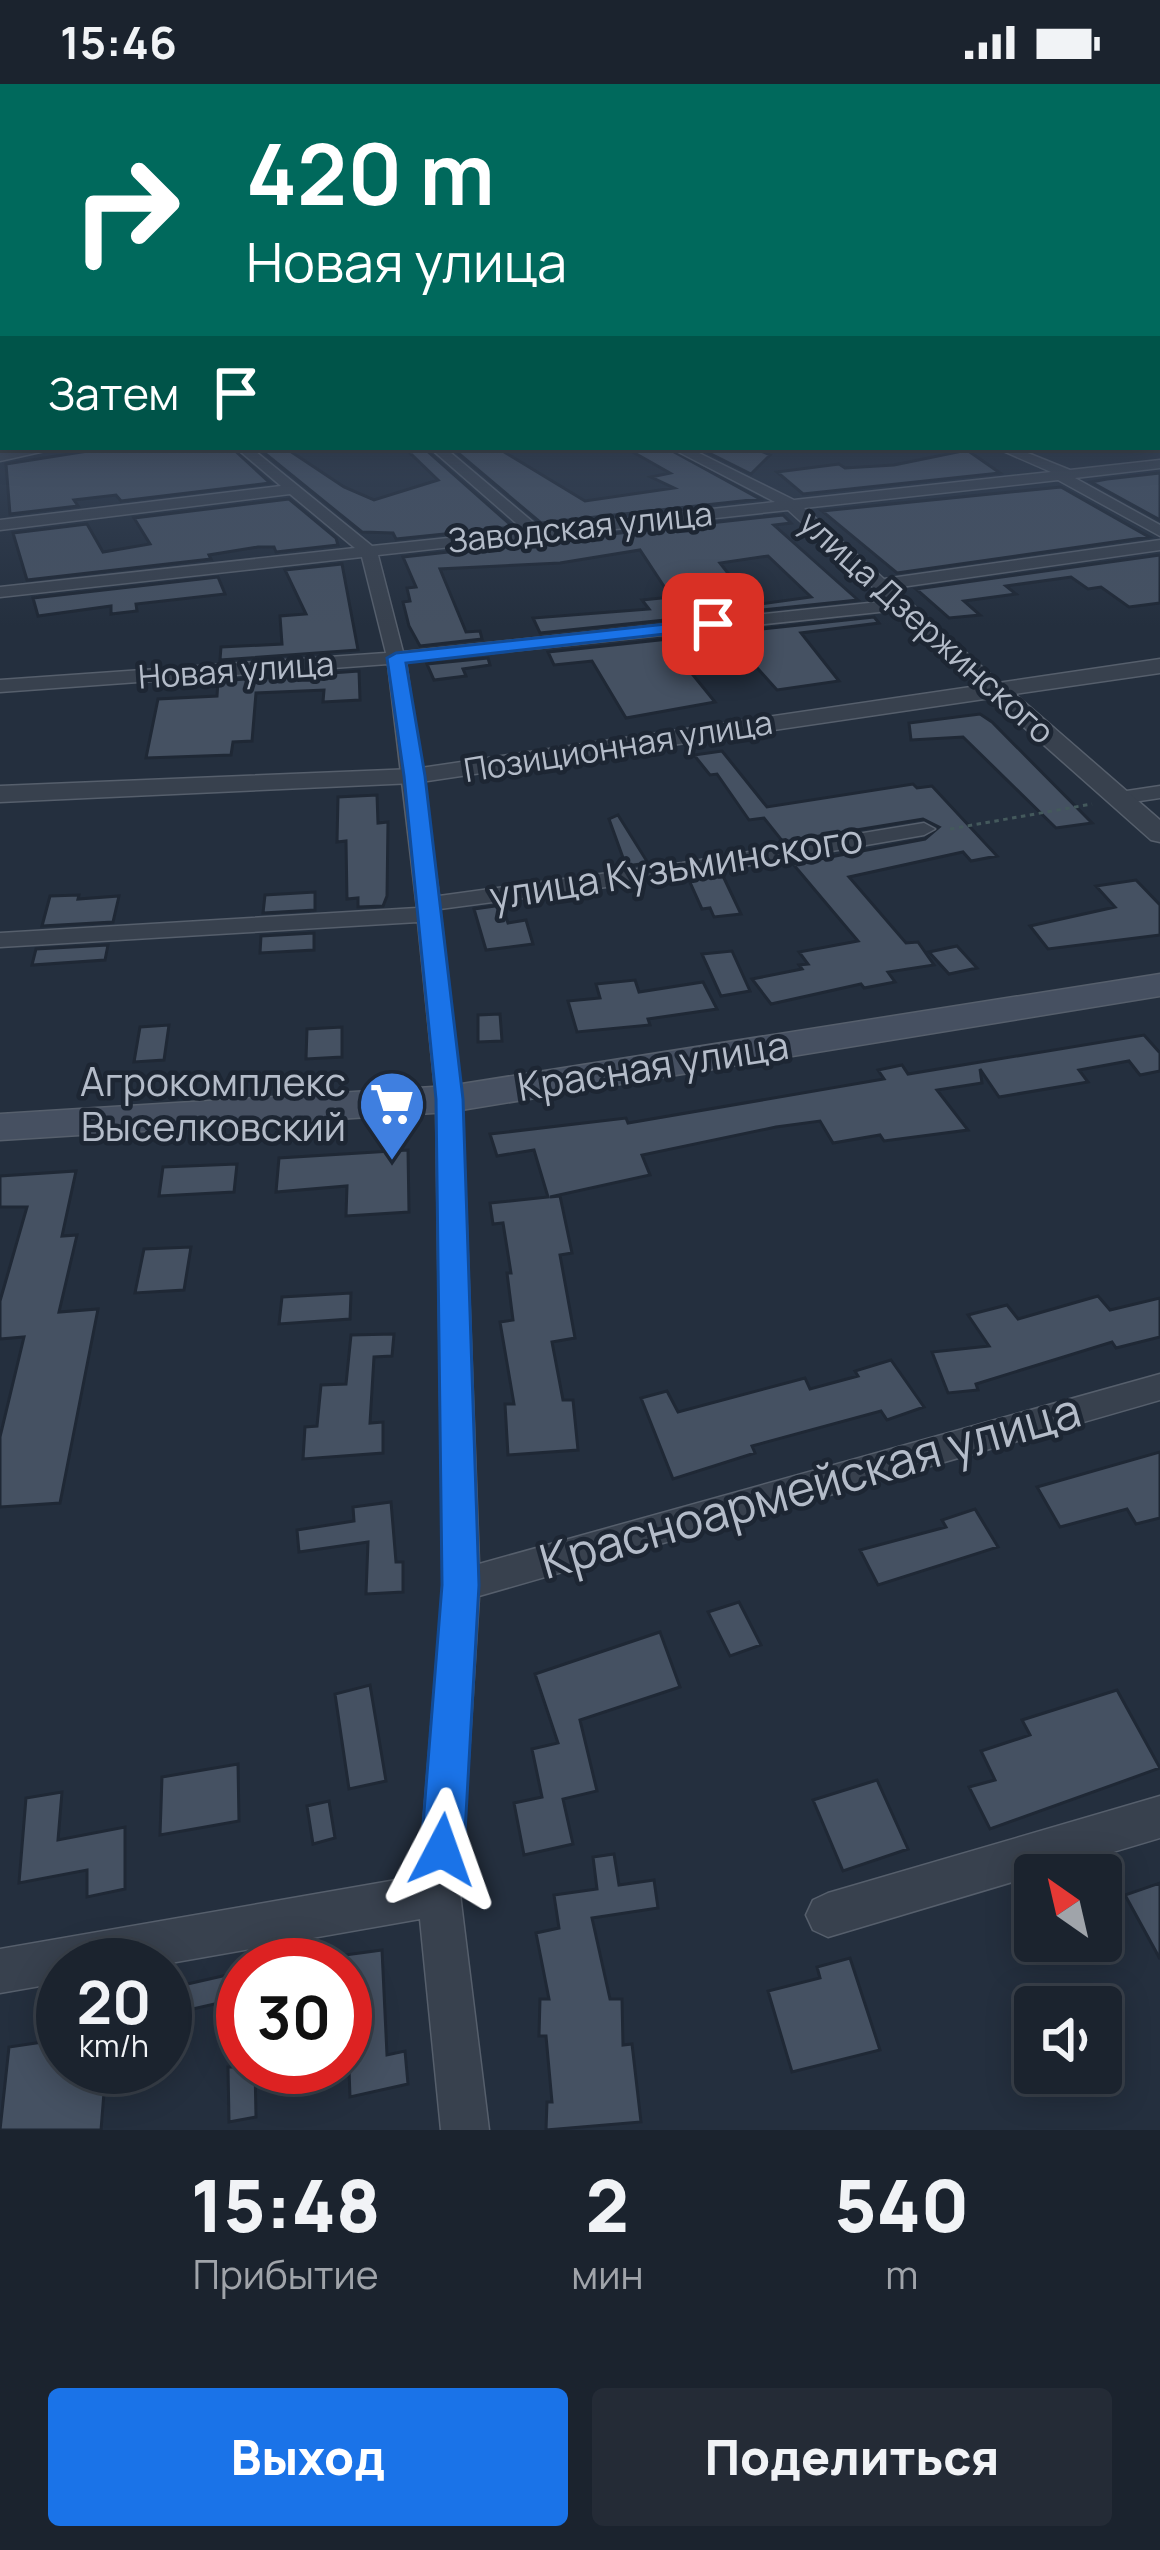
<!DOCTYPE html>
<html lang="ru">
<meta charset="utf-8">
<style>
body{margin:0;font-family:Manrope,sans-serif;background:#242b36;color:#f1f3f6;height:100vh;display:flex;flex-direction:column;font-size:45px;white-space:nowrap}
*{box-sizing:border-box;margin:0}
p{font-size:39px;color:#a0a4aa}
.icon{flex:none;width:66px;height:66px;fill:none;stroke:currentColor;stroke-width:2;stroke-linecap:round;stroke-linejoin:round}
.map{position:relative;height:2046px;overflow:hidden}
.sheet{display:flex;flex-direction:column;background:#1b232e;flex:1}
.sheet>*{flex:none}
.banner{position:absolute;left:0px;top:0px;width:1161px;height:366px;box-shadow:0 6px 30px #0003,0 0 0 3px #39404a;background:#00695c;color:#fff;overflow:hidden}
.needle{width:78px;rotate:326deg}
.fabs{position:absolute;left:1014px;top:1770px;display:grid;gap:24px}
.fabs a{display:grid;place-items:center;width:108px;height:108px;border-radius:12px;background:#1b232e;box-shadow:0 6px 30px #0003,0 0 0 3px #39404a;font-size:60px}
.speed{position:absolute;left:36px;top:1854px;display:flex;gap:24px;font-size:60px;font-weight:700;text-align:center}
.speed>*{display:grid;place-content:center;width:156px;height:156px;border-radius:50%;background:#1b232e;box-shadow:0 6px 30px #0003,0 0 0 3px #39404a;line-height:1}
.speed small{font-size:30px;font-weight:400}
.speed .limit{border:18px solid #d22;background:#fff;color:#111}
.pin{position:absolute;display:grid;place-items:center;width:102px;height:102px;color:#fff;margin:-51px;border-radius:24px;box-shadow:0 6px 18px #0006}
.me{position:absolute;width:132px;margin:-66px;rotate:4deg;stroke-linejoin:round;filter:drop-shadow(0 0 9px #0008)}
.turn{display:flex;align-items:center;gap:42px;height:252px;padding:0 48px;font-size:54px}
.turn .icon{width:156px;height:156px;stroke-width:2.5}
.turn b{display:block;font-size:84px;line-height:102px}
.then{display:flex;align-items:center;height:114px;padding:0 48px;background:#0003;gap:24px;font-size:45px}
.eta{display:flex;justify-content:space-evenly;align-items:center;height:204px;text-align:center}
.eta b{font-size:72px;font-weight:800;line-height:84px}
.button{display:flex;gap:24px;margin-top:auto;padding:24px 48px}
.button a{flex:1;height:138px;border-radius:12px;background:#1a73e8;color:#fff;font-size:48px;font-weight:800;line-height:138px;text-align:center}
.button a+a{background:#242b36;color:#f1f3f6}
.status{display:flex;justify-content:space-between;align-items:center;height:84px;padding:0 60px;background:#1b232e;direction:ltr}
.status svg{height:33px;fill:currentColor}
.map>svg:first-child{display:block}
.building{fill:#455162;stroke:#1f2835;stroke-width:3;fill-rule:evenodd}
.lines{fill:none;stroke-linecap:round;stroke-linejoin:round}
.minor-casing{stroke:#565f6c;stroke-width:3}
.tertiary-casing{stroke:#565f6c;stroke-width:3}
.secondary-casing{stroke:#565f6c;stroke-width:3}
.path{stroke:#44595c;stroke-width:3;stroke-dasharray:4.5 4.5;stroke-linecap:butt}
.minor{fill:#38414e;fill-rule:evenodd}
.tertiary{fill:#38414e;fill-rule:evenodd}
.secondary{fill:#465061;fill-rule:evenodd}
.route{fill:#1a73e8;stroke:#114b97;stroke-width:3}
.labels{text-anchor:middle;stroke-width:9;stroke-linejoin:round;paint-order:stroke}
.far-street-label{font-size:33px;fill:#b4bcc9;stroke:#1d2633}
.street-label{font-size:39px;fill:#b4bcc9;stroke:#1d2633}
.poi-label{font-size:39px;fill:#b4bcc9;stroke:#1d2633;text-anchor:end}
.near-street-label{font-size:48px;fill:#b4bcc9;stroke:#1d2633}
</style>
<div class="status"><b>15:46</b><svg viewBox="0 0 49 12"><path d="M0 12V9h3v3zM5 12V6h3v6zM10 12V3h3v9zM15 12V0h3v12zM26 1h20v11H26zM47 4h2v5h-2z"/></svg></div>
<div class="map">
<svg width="1160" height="2046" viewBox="0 0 1160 2046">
<rect width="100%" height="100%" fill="#242f3e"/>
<path class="building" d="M 113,363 L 231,363 L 270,399 L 121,417 L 116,411 L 74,416 L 78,422 L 10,430 L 6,380 Z
M 257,363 L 284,363 L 344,403 L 374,416 L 438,396 L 409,368 L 426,366 L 513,443 L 396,455 L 393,449 L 362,448 Z
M 451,363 L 496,363 L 585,417 L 674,404 L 651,393 L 670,389 L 624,363 L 665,363 L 760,415 L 541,439 Z
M 697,363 L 752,363 L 770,371 L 751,390 Z
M 967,366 L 1000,389 L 803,410 L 777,388 L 839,380 L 845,384 L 894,381 Z
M 1160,389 L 1160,436 L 1091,398 L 1107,395 Z
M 1061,403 L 1149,453 L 897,489 L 822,427 Z
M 289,415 L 336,454 L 338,461 L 276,468 L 274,463 L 258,463 L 209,471 L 211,475 L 27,496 L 13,449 L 87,440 L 103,468 L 150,460 L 134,434 Z
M 783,431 L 791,439 L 774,441 L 858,516 L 540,549 L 533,534 L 649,525 L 642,516 L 671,513 L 640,466 L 560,479 L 440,485 L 466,548 L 480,547 L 482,555 L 420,562 L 409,542 L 403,518 L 410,517 L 407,504 L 416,503 L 403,473 ZM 768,472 L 811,513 L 753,521 L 720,479 Z
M 1160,471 L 1160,519 L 1129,523 L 1101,503 L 1088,505 L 1071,493 L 1006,502 L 1016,510 L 964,517 L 980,531 L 949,534 L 916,505 Z
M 342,480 L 358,566 L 220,576 L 221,563 L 282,560 L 280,532 L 306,530 L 285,486 Z
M 218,493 L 225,510 L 136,520 L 137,527 L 111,530 L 111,522 L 38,532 L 33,514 Z
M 874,533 L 879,539 L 801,549 L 839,597 L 777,606 L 733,557 L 671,564 L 715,618 L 626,634 L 592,577 L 554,581 L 548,568 Z
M 488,574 L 490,581 L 463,585 L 466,592 L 434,596 L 427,580 Z
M 359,587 L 360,616 L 323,618 L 324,606 L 256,609 L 252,657 L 233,658 L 231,671 L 146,674 L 158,615 L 217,612 L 218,597 Z
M 980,630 L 992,638 L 1092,739 L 1056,744 L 963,653 L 911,656 L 909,639 Z
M 722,667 L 767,723 L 913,700 L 917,704 L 932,702 L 997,772 L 971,777 L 963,768 L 849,793 L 906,859 L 918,858 L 934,881 L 888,888 L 895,898 L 864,904 L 861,900 L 771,920 L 752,895 L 802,885 L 799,881 L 808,880 L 799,868 L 858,857 L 793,780 L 925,755 L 939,743 L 923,735 L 783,758 L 764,734 L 749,736 L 717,690 L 710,691 L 694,671 Z
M 377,711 L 378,739 L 388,738 L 387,812 L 383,822 L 358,823 L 358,814 L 347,815 L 346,757 L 337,758 L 338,713 Z
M 618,731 L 648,779 L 626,782 L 609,735 Z
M 723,792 L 741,830 L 714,833 L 710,824 L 702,825 L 689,796 Z
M 1136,796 L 1160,821 L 1160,851 L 1048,865 L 1030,842 L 1115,823 L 1096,802 Z
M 315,808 L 315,826 L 263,829 L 265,811 Z
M 79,811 L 78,815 L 119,812 L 113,838 L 42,842 L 50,812 Z
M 502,821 L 508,839 L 526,836 L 533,860 L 486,866 L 474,825 Z
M 314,849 L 314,866 L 260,869 L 261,852 Z
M 108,861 L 105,876 L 32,881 L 36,865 Z
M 957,862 L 977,884 L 949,890 L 929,868 Z
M 732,867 L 750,907 L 721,912 L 702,870 Z
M 635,896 L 639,908 L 703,898 L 717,925 L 648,935 L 650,941 L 577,948 L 568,917 L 600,914 L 596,900 Z
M 500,930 L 502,957 L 478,958 L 478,931 Z
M 169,941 L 164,976 L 134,978 L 140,943 Z
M 342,943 L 342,973 L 306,975 L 307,945 Z
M 1144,951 L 1160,969 L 1160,987 L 1140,991 L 1129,977 L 1079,986 L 1088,998 L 999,1013 L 980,985 L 982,999 L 937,1006 L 968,1046 L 884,1057 L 880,1051 L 833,1059 L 820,1037 L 776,1043 L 642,1071 L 650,1091 L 550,1113 L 560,1112 L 572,1169 L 560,1171 L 575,1254 L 552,1258 L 563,1316 L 573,1316 L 578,1366 L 508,1371 L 505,1320 L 514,1320 L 500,1238 L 513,1236 L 507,1189 L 511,1189 L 503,1139 L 493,1140 L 490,1119 L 548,1113 L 534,1066 L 497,1072 L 490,1050 L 626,1034 L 628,1039 L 884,995 L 878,986 L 902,981 L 908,990 Z
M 408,1066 L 409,1128 L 346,1132 L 347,1102 L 276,1108 L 279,1074 Z
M 237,1080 L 234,1108 L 159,1112 L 163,1083 Z
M 76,1087 L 62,1152 L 77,1151 L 59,1228 L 98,1225 L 60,1419 L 0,1423 L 0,1353 L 24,1253 L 0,1255 L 0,1217 L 27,1123 L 0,1123 L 0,1092 Z
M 191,1163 L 184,1206 L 135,1209 L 144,1165 Z
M 351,1209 L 350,1235 L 279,1240 L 282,1213 Z
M 1098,1212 L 1110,1226 L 1160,1214 L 1160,1253 L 1116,1264 L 1112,1258 L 976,1300 L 978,1306 L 948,1309 L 932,1268 L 989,1262 L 968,1231 L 1007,1221 L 1018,1235 Z
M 394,1250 L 392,1272 L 374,1273 L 370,1339 L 383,1338 L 383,1369 L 303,1375 L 305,1343 L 317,1342 L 321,1301 L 346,1300 L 351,1251 Z
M 891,1276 L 924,1323 L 887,1336 L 881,1327 L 752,1362 L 755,1369 L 673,1395 L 641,1314 L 667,1307 L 678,1328 L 805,1294 L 810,1305 L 858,1292 L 855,1287 Z
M 1160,1368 L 1160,1434 L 1136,1440 L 1127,1425 L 1060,1443 L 1037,1403 Z
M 391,1418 L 396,1478 L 403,1478 L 403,1508 L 366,1510 L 368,1458 L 299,1468 L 297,1446 L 354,1437 L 353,1423 Z
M 975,1425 L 998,1463 L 878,1501 L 860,1466 L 946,1443 L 942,1436 Z
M 739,1518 L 761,1561 L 730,1572 L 708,1528 Z
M 660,1548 L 680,1603 L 580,1636 L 597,1707 L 563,1715 L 573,1760 L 524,1771 L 514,1719 L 542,1713 L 532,1665 L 558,1659 L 535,1590 Z
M 370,1601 L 386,1697 L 349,1705 L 335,1610 Z
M 1117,1606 L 1160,1684 L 990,1745 L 969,1703 L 995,1696 L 981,1667 L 1030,1651 L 1022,1636 Z
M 238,1680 L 239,1737 L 160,1751 L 162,1693 Z
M 877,1696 L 908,1765 L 843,1787 L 813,1716 Z
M 62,1708 L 58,1756 L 125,1743 L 125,1805 L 87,1813 L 87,1786 L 19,1799 L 26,1714 Z
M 329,1717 L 335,1754 L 313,1760 L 307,1722 Z
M 614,1770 L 619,1801 L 654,1796 L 658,1824 L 592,1834 L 610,1915 L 622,1915 L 623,1961 L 632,1960 L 641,2038 L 546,2046 L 547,2018 L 552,2018 L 546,1952 L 539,1952 L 540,1915 L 549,1915 L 536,1849 L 559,1844 L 554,1811 L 597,1805 L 593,1773 Z
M 1160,1799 L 1160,1875 L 1125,1811 Z
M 382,1866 L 387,1971 L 405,1967 L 408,2000 L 350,2013 L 345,1871 Z
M 850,1874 L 880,1966 L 792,1988 L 768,1907 L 820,1894 L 817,1883 Z
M 240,1888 L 241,1914 L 184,1927 L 183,1901 Z
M 63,1955 L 63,1983 L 106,1983 L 101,2046 L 0,2046 L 9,1963 Z
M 228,1983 L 255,1983 L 256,2033 L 229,2038 Z"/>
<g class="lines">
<g class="minor-casing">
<path id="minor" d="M 1158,288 L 1160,289 L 1160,297 L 1158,296 Z
M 0,316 L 3,316 L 3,324 L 0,324 Z
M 1158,343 L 1160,343 L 1160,352 L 1158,352 Z
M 33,363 L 63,363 L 0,377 L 0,369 Z
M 235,363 L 250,363 L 372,462 L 524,446 L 429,363 L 444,363 L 540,444 L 775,418 L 669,363 L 687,363 L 794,416 L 1051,388 L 994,363 L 1013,363 L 1070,386 L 1160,376 L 1160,384 L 1075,394 L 1160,441 L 1160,452 L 1058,396 L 804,424 L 884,495 L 1160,456 L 1160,466 L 894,504 L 1001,600 L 1001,608 L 987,608 L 898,526 L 406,578 L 439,812 L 682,779 L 924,739 L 935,745 L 924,751 L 682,793 L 440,825 L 462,1015 L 479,1480 L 1160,1290 L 1160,1316 L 479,1512 L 460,1810 L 489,2046 L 441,2046 L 420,1835 L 159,1881 L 63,1881 L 63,1898 L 0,1909 L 0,1865 L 419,1792 L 443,1501 L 436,1015 L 418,838 L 0,863 L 0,849 L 417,824 L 388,580 L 0,608 L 0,596 L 386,569 L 362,473 L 0,513 L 0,503 L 355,464 L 290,410 L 0,446 L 0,436 L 281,402 ZM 788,426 L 888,517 L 403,568 L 378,471 Z
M 1160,702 L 1160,714 L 1120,720 L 1110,714 L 1120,708 Z
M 1160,1712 L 1160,1754 L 828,1853 L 813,1846 L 806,1831 L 813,1816 L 828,1809 Z"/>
</g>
<g class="tertiary-casing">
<path id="tertiary" d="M 1160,575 L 1160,589 L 1015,610 L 1160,736 L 1160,758 L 1151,756 L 991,614 L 414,699 L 0,718 L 0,702 L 414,685 Z"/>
</g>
<g class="secondary-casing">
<path id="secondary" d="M 3,270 L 3,280 L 0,281 L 0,271 Z
M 1160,890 L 1160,912 L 449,1028 L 0,1056 L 0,1030 L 449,1002 Z"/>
</g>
<path class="path" d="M 950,745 L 1092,720"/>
<use href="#minor" class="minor"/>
<use href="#tertiary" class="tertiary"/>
<use href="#secondary" class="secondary"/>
</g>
<linearGradient id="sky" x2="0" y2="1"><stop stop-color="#141a22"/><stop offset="0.47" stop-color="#3f4d63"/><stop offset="1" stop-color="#3f4d63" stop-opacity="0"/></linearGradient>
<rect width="1160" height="542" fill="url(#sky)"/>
<path class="route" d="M 713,535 L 722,540 L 719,544 L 406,579 L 425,692 L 463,1015 L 479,1501 L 464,1766 L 457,1781 L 442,1787 L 428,1781 L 421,1766 L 442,1501 L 436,1015 L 404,692 L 387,574 L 396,569 Z"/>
<defs>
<g id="supermarket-pin" transform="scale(3.45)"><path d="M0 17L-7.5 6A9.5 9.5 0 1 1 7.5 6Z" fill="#3f7fe0" stroke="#1d2633"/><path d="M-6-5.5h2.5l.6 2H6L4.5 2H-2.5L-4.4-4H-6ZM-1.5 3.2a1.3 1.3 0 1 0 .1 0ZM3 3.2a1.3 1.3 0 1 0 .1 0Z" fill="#fff"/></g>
</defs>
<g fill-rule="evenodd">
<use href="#supermarket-pin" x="392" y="1020"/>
</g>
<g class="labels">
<g class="far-street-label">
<text transform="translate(580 443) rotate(-6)" y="12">Заводская улица</text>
<text transform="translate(927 543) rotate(42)" y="12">улица Дзержинского</text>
<text transform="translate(236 586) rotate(-4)" y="12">Новая улица</text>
<text transform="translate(618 662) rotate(-9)" y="12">Позиционная улица</text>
</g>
<g class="street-label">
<text transform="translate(676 783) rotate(-9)" y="14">улица Кузьминского</text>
<text transform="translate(653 982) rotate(-9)" y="14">Красная улица</text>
</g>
<g class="poi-label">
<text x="346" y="1012">Агрокомплекс<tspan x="346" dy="45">Выселковский</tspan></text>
</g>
<g class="near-street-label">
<text transform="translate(810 1402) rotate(-16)" y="17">Красноармейская улица</text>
</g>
</g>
</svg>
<div class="fabs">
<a><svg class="needle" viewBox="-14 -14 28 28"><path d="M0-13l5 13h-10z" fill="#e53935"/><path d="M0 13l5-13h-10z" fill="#a0a4aa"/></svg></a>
<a><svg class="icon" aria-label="sound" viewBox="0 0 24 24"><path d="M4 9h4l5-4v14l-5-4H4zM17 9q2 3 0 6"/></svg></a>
</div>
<div class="speed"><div>20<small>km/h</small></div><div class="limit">30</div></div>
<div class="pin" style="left:713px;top:540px;background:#d93025"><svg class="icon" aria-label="arrive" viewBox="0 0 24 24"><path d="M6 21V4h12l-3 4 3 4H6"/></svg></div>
<svg class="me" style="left:442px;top:1766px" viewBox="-20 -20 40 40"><path d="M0-17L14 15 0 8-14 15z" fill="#1a73e8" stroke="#fff" stroke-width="4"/></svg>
<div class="banner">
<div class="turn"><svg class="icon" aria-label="right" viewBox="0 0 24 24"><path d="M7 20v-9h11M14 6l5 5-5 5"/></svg><div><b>420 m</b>Новая улица</div></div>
<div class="then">Затем<svg class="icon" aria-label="arrive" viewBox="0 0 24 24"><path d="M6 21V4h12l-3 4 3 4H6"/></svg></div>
</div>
</div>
<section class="sheet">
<div class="eta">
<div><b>15:48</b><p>Прибытие</p></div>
<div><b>2</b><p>мин</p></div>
<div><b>540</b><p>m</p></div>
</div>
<div class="button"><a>Выход</a><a>Поделиться</a></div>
</section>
